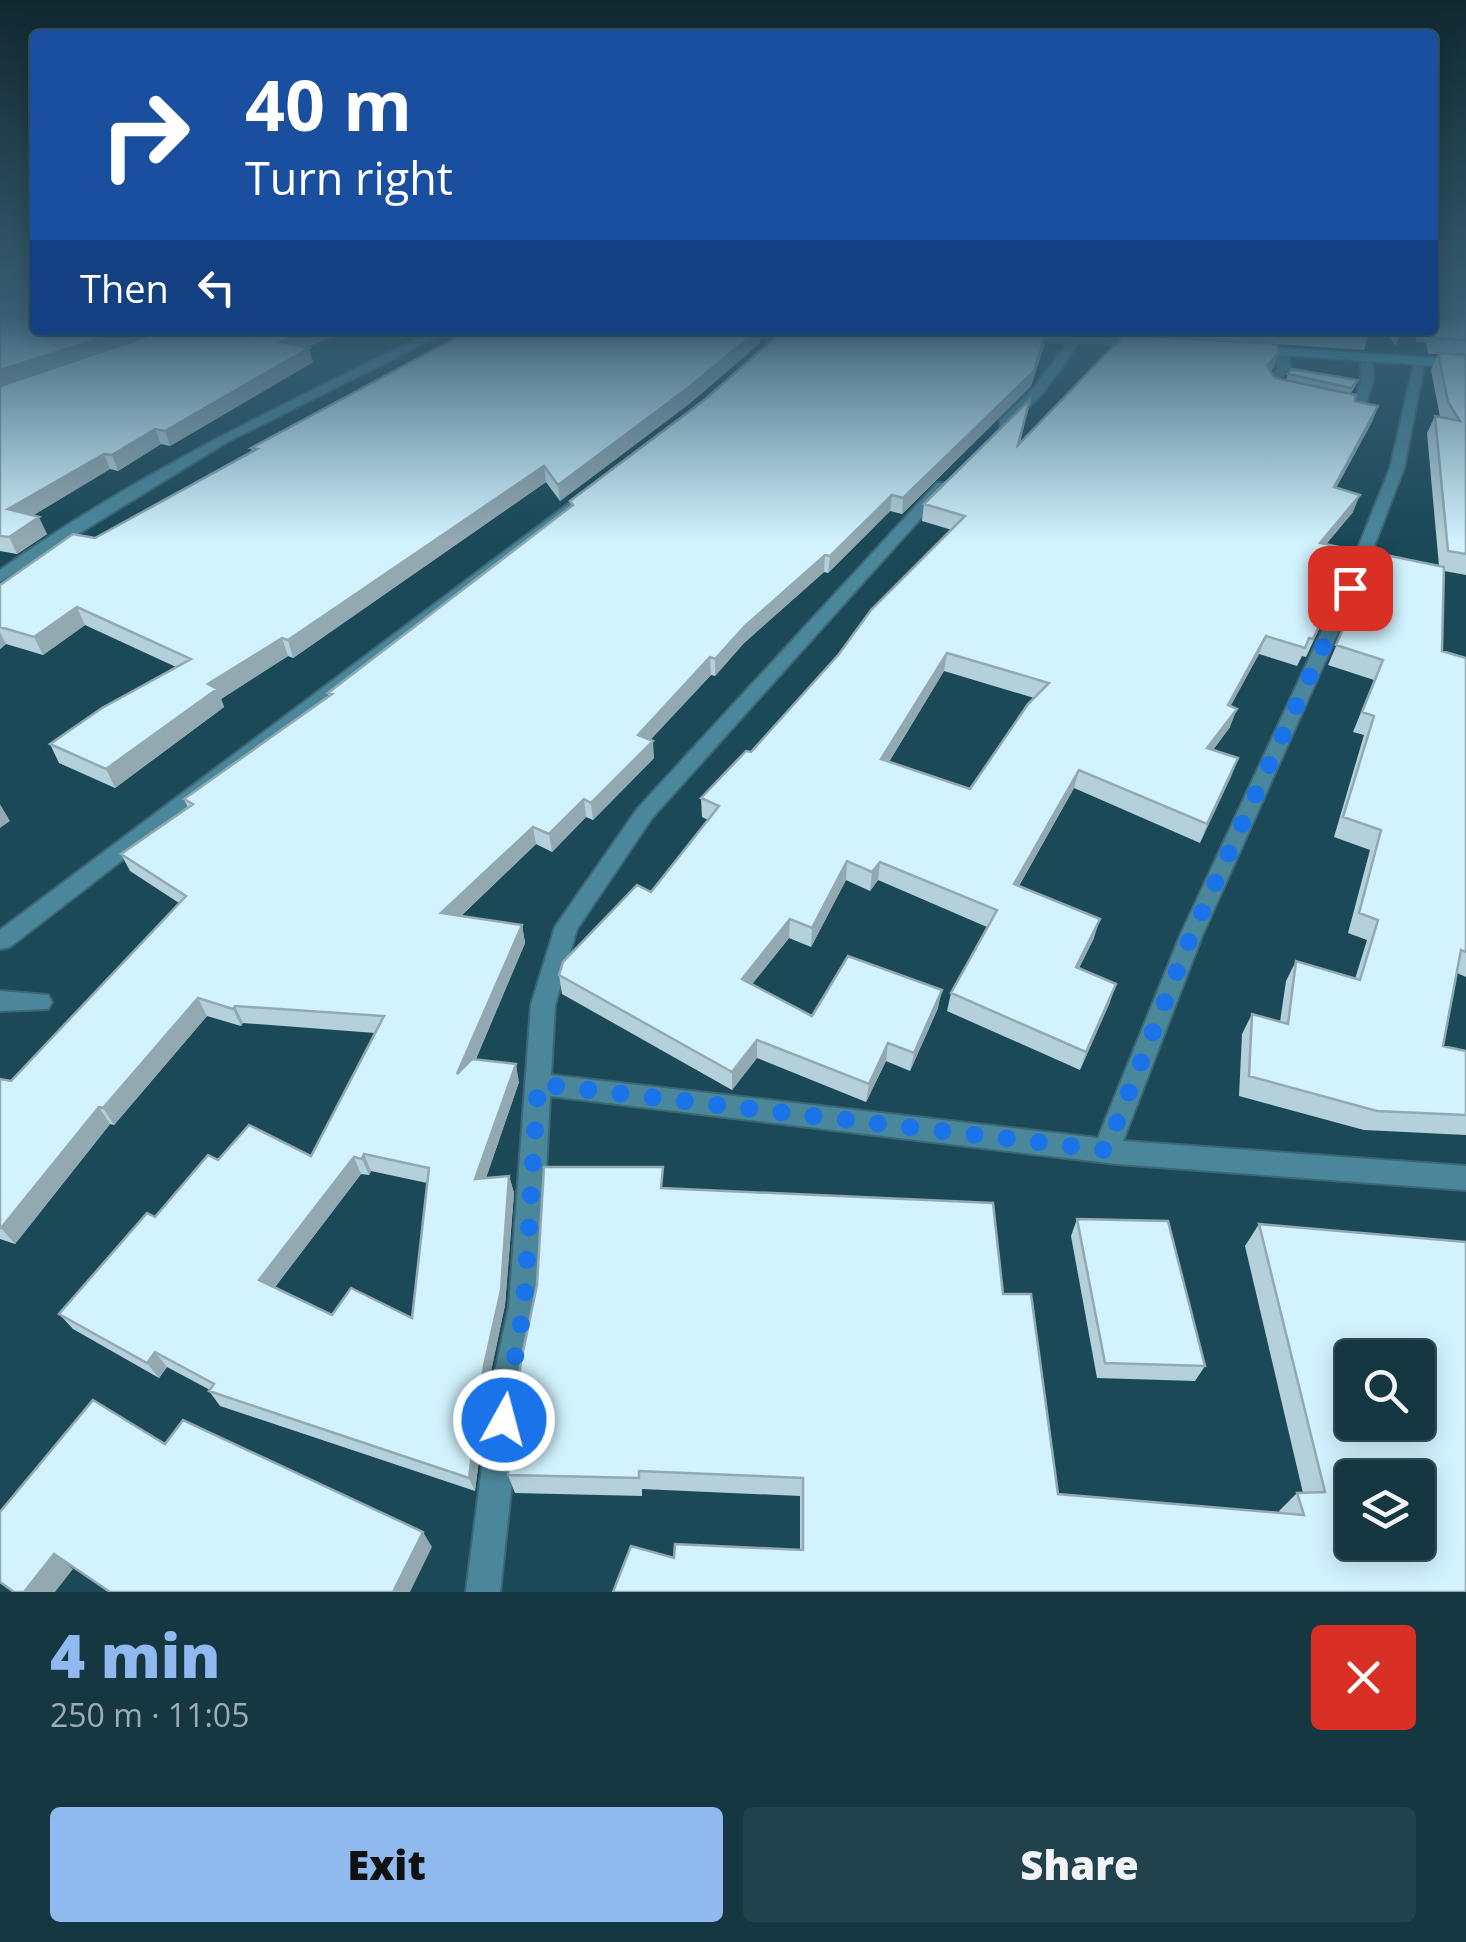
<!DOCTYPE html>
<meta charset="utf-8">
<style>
body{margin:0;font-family:"Open Sans",sans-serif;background:#21424d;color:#f1f3f6;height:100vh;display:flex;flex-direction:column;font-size:38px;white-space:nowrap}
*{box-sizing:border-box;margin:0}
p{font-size:32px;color:#9dacb2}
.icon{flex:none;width:55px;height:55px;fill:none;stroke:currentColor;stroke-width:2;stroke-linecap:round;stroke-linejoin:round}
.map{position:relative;height:1592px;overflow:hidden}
.details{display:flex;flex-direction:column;background:#143742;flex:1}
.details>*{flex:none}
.hud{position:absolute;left:30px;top:30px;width:1408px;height:305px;border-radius:10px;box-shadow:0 5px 25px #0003,0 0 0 2px #33515b;background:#1a4fa0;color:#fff;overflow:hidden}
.fabs{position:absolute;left:1335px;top:1340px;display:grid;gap:20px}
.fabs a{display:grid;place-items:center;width:100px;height:100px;border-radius:10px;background:#143742;box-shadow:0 5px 25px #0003,0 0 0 2px #33515b;font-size:50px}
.pin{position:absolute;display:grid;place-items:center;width:85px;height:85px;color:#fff;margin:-42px;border-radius:20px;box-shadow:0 5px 15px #0006}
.me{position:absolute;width:110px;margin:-55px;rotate:7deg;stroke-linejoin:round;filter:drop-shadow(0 0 8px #0008)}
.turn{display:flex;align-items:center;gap:35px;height:210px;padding:0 50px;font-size:45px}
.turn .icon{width:130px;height:130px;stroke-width:2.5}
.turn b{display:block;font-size:70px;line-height:85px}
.then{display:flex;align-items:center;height:95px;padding:0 50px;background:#0003;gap:20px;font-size:38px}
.round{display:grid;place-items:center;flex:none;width:105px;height:105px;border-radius:10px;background:#21424d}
.overview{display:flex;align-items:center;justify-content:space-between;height:170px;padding:0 50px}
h1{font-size:60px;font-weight:800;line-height:75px;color:#90b9f0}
.button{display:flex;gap:20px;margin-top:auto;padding:20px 50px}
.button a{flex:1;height:115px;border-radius:10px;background:#90b9f0;color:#111;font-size:40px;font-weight:800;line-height:115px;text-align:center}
.button a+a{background:#21424d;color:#f1f3f6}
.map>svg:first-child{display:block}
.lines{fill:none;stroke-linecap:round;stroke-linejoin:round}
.service-casing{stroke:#3c6776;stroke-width:4}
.minor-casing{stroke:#3c6776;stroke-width:4}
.tertiary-casing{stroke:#3c6776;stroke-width:4}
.secondary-casing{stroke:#3c6776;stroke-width:4}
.service{fill:#4b879b;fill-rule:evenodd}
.minor{fill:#4b879b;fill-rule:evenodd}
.tertiary{fill:#4b879b;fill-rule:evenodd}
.secondary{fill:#45adcc;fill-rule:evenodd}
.wall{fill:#b4d0da;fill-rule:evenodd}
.shaded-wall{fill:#92a9b2}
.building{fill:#d1f2fe;stroke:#92a9b2;stroke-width:2.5;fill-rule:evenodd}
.route{stroke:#1a73e8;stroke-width:18;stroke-dasharray:0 32.4}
</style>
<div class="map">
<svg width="1466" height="1592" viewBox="0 0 1466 1592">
<rect width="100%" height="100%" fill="#1b4958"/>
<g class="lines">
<g class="service-casing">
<path id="service" d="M 1281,348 L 1287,352 L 1290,368 L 1279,381 L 1295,392 L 1289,396 L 1266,382 L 1278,368 L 1275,352 Z
M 1367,353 L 1373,357 L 1373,381 L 1367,401 L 1350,407 L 1327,402 L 1326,399 L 1332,395 L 1349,399 L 1356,396 L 1361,381 L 1361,357 Z"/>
</g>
<g class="minor-casing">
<path id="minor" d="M 1072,337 L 1082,339 L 1042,394 L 1010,426 L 1000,426 L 1000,420 L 1034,388 Z
M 1415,358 L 1425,361 L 1404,468 L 1358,588 L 1202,936 L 1123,1141 L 1466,1166 L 1466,1190 L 1117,1164 L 550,1096 L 539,1306 L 523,1381 L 500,1592 L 466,1592 L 493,1381 L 509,1306 L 531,1005 L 555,927 L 638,808 L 937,483 L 947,483 L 947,489 L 652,818 L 577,929 L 555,1005 L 551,1075 L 1098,1138 L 1180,936 L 1342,588 L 1390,468 Z
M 592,486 L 599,490 L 597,493 L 10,947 L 0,949 L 0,930 Z
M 0,991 L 48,995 L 52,1002 L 48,1009 L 0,1011 Z"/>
</g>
<g class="tertiary-casing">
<path id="tertiary" d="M 434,331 L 444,333 L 227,442 L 0,582 L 0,570 C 136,474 285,403 434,331 Z"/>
</g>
<g class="secondary-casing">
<path id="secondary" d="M 436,330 L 493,330 L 497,333 L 491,336 L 438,336 L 432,333 Z
M 735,331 L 806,332 L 812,335 L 806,338 L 731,336 L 731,332 Z
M 1020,334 L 1141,339 L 1147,343 L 1141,347 L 1016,340 L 1016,336 Z
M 1255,346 L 1466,360 L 1466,368 L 1251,353 L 1249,350 Z"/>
</g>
<use href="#service" class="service"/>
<use href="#minor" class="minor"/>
<use href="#tertiary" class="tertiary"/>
<use href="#secondary" class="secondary"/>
</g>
<path class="wall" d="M 0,318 L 307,347 L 313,362 L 170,446 L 161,444 L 118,471 L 110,469 L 32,516 L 47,534 L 17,554 L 0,551 Z
M 1432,318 L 1466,318 L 1466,575 L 1444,571 L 1442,651 L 1466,658 L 1466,977 L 1457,973 L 1443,1046 L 1466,1051 L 1466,1135 L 1364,1130 L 1239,1096 L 1242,1034 L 1252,1014 L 1280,1022 L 1286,981 L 1296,961 L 1355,979 L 1367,940 L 1348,933 L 1370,850 L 1334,837 L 1364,735 L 1353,732 L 1374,680 L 1328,665 L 1376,553 L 1439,566 L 1427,433 L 1435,416 L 1440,417 L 1431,370 L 1438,354 L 1428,354 L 1426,343 L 1416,342 L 1415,330 L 1432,330 Z
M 915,330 L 1048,330 L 1048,331 Z
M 1136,330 L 1370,330 L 1364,350 L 1135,335 Z
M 1385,330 L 1402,330 L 1396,346 Z
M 760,343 L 689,404 L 560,501 L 546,482 L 293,658 L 288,656 L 221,699 L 224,707 L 115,788 L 59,763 L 50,744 L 176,667 L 85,625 L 43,655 L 6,644 L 0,649 L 0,585 L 95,538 L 252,452 L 251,448 Z
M 1044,346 L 1031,386 L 902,514 L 890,511 L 828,573 L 824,572 L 744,643 L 715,676 L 711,675 L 650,740 L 654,758 L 593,820 L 586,817 L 552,852 L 536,844 L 461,916 L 522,925 L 525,943 L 476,1059 L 519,1082 L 486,1178 L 509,1176 L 514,1193 L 505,1305 L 489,1381 L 475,1491 L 220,1406 L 209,1391 L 210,1390 L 167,1367 L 159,1378 L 73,1329 L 59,1314 L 155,1217 L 218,1160 L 311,1156 L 375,1033 L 243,1023 L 241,1026 L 207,1016 L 114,1125 L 110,1124 L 15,1244 L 0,1239 L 0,1079 L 11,1081 L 179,903 L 130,871 L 121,854 L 188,808 L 184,799 L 329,697 L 328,693 L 571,506 L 570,501 ZM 371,1171 L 427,1183 L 412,1318 L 332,1315 L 275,1287 L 361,1174 L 369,1175 Z
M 1274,367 L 1270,371 L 1275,378 L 1286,380 L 1288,374 L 1358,380 L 1355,387 L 1350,394 L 1355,401 L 1378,406 L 1372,422 L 1336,488 L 1353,512 L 1326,544 L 1339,586 L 1306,657 L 1302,656 L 1297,666 L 1259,654 L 1230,706 L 1230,727 L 1213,750 L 1238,758 L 1200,843 L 1074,788 L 1019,886 L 1094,938 L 1079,968 L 1110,1002 L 1080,1070 L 947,1011 L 951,993 L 987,927 L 878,880 L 870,891 L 846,880 L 811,947 L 789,938 L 752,984 L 812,1016 L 938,1008 L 910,1071 L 886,1061 L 866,1102 L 757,1058 L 732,1090 L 562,994 L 559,975 L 651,892 L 708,820 L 702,817 L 701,798 L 751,752 L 952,530 L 922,521 L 924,504 L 1030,399 L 1020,443 ZM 944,671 L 1034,698 L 970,789 L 889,762 Z
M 665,1188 L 1003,1294 L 1058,1494 L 1280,1513 L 1279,1511 L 1297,1493 L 1303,1493 L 1245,1246 L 1259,1224 L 1466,1592 L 674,1558 L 800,1550 L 800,1496 L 642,1489 L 642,1496 L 515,1493 L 508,1475 L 537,1285 Z
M 1077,1219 L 1205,1366 L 1195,1381 L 1097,1378 L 1071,1236 Z"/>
<path class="shaded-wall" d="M 126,330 L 175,330 L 0,387 L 0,370 Z
M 311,330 L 350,330 L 285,356 L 281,342 Z
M 758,330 L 760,330 L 760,343 L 689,404 L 560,501 L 558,485 Z
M 1046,332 L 1044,346 L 1031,386 L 902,514 L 903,498 Z
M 309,348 L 313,362 L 170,446 L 165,431 Z
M 1279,352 L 1274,367 L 1262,382 L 1267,366 Z
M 1378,406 L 1372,422 L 1327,504 L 1334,487 Z
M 155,429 L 161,444 L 118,471 L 112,455 Z
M 104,454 L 110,469 L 15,526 L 8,509 Z
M 544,466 L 546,482 L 293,658 L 288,640 Z
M 892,495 L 890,511 L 828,573 L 830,556 Z
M 1360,495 L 1353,512 L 1313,560 L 1320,543 Z
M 39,517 L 47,534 L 17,554 L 9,537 Z
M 825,555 L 824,572 L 744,643 L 715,676 L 715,659 L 745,626 Z
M 77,607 L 85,625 L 43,655 L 34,637 Z
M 0,632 L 6,644 L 0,649 Z
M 1266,636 L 1259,654 L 1221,724 L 1228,705 Z
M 282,638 L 288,656 L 221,699 L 224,707 L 115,788 L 106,769 L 208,684 Z
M 947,653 L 944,671 L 879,778 L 881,759 Z
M 710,657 L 711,675 L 639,752 L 638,735 Z
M 1237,709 L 1230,727 L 1201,766 L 1207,748 Z
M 653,741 L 654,758 L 593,820 L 591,803 Z
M 1238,758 L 1231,777 L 1200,843 L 1207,824 Z
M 1079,770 L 1074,788 L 1009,903 L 1014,884 Z
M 584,799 L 586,817 L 552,852 L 549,834 Z
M 0,804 L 10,821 L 0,828 Z
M 533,827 L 536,844 L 446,930 L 441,913 Z
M 847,861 L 846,880 L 811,947 L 812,928 Z
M 880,862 L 878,880 L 870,891 L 872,872 Z
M 790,919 L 789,938 L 742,997 L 742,979 Z
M 1100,919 L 1094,938 L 1070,986 L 1076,967 Z
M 522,925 L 525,943 L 462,1091 L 457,1074 Z
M 1116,984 L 1110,1002 L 1080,1070 L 1086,1052 Z
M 942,990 L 938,1008 L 910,1071 L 914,1053 Z
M 198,998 L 207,1016 L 114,1125 L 103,1108 Z
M 235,1006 L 243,1023 L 241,1026 L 233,1009 Z
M 757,1040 L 757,1058 L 732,1090 L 732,1072 Z
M 888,1043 L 886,1061 L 866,1102 L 869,1084 Z
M 516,1064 L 519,1082 L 480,1195 L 475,1179 Z
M 99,1107 L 110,1124 L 15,1244 L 1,1228 Z
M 364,1154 L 371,1171 L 369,1175 L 362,1159 Z
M 354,1157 L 361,1174 L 269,1295 L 259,1280 Z
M 509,1176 L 514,1193 L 505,1305 L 489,1381 L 475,1491 L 469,1478 Z
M 155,1352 L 167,1367 L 159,1378 L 147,1363 Z
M 423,1532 L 432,1547 L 410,1592 L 393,1592 Z
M 54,1554 L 73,1569 L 55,1592 L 24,1592 Z"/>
<path class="building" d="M 0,318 L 35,318 L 35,330 L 126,330 L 0,370 Z
M 1432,318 L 1466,318 L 1466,340 L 1435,338 Z
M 166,330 L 311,330 L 281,342 L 309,348 L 165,431 L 155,429 L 112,455 L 104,454 L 8,509 L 39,517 L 9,537 L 0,536 L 0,386 Z
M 470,330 L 758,330 L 688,388 L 558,485 L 544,466 L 288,640 L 282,638 L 208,684 L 217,689 L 106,769 L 50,744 L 102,708 L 191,659 L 77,607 L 34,637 L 0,627 L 0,585 L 73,534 L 95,538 L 257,449 L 251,448 Z
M 784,330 L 1046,332 L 1034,371 L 903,498 L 892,495 L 830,556 L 825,555 L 745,626 L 715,659 L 710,657 L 638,735 L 653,741 L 591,803 L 584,799 L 549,834 L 533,827 L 441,913 L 522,925 L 457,1074 L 472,1059 L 516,1064 L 475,1179 L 509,1176 L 501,1290 L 484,1366 L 469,1478 L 209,1391 L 214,1384 L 155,1352 L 147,1363 L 59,1314 L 147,1213 L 155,1217 L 208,1155 L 218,1160 L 249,1125 L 311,1156 L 384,1016 L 235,1006 L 233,1009 L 198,998 L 103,1108 L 99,1107 L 1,1228 L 0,1228 L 0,1079 L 11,1081 L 186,896 L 121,854 L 193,804 L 184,799 L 332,694 L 328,693 L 573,505 L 570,501 L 703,401 ZM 364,1154 L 429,1168 L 412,1318 L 351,1288 L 332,1315 L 259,1280 L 354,1157 L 362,1159 Z
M 1312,330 L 1370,330 L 1370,334 Z
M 1124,335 L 1277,344 L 1279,352 L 1267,366 L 1275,378 L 1356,395 L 1355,401 L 1378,406 L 1334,487 L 1360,495 L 1320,543 L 1353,550 L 1346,569 L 1313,639 L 1309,638 L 1305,648 L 1266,636 L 1228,705 L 1237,709 L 1207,748 L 1238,758 L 1207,824 L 1079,770 L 1014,884 L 1100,919 L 1076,967 L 1116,984 L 1086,1052 L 951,993 L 997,910 L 880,862 L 872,872 L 847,861 L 812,928 L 790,919 L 742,979 L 812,1016 L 848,956 L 942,990 L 914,1053 L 888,1043 L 869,1084 L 757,1040 L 732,1072 L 559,975 L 563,962 L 637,885 L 651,892 L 719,806 L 701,798 L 746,751 L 751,752 L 839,654 L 871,610 L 965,516 L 924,504 L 1030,399 L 1018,445 ZM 947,653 L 1049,683 L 1028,704 L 970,789 L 881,759 Z
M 1438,353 L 1466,355 L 1466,554 L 1448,551 L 1435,416 L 1460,421 L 1448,402 Z
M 1291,369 L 1358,380 L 1351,388 L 1288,374 Z
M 1376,553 L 1444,567 L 1442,651 L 1466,658 L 1466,952 L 1461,950 L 1443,1046 L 1466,1051 L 1466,1115 L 1377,1111 L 1249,1076 L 1252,1014 L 1288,1024 L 1296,961 L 1360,980 L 1378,920 L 1359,913 L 1381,830 L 1343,817 L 1374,716 L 1362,712 L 1383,660 L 1336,645 Z
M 544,1167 L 663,1167 L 661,1188 L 993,1203 L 1003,1294 L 1031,1294 L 1058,1494 L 1304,1515 L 1297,1493 L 1325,1492 L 1259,1224 L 1466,1242 L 1466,1592 L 613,1592 L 631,1546 L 674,1558 L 675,1544 L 803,1550 L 803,1478 L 639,1471 L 639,1478 L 508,1475 L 521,1361 L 537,1285 ZM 1352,1358 L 1418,1358 L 1418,1422 L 1352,1422 ZM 1352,1478 L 1418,1478 L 1418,1542 L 1352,1542 Z
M 1077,1219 L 1168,1221 L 1205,1366 L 1105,1363 Z
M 93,1400 L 165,1444 L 183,1420 L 423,1532 L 393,1592 L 110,1592 L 54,1554 L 24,1592 L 14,1592 L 0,1582 L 0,1512 Z"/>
<linearGradient id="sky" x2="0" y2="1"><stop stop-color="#0f2830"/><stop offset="0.59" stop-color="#395f75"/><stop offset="1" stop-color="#395f75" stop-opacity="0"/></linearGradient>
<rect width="1466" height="541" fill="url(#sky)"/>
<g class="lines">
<path class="route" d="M 504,1420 L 524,1306 L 538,1084 L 1106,1150 L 1191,936 L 1350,588"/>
</g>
</svg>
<div class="fabs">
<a><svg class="icon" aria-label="search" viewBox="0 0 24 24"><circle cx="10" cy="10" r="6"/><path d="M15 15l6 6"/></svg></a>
<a><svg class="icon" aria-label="layers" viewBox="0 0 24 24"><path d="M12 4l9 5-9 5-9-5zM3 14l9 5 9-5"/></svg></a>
</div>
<div class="pin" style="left:1350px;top:588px;background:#d93025"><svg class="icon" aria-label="arrive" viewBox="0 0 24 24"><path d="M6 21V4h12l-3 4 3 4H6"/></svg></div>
<svg class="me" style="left:504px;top:1420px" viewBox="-20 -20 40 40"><circle r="17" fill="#1a73e8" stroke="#fff" stroke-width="3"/><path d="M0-11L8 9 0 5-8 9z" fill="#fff"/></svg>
<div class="hud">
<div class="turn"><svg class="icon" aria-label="right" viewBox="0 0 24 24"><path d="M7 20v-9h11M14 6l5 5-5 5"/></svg><div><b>40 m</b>Turn right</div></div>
<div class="then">Then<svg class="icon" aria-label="left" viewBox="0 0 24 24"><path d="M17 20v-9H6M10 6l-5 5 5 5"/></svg></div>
</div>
</div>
<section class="details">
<div class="overview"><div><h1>4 min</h1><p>250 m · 11:05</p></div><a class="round" style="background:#d93025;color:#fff"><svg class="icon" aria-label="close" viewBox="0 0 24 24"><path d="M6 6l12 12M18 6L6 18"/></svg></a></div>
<div class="button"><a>Exit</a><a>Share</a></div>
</section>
